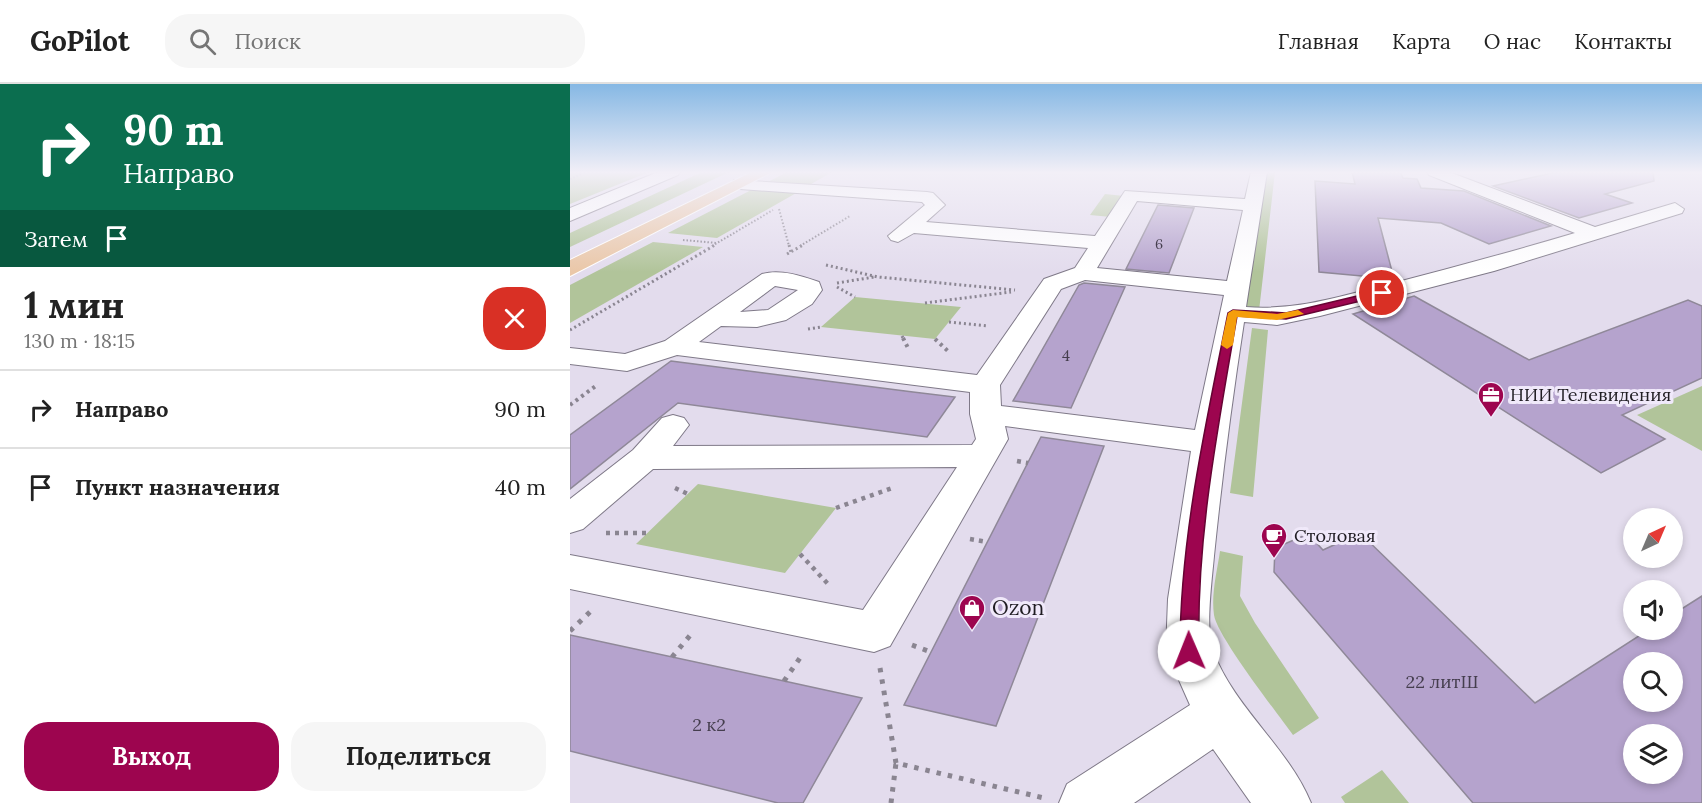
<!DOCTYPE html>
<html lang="ru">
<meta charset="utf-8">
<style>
body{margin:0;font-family:Lora,serif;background:#f6f6f6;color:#222;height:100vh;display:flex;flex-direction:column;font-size:22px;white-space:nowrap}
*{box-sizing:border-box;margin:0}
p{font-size:20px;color:#767676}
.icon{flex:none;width:33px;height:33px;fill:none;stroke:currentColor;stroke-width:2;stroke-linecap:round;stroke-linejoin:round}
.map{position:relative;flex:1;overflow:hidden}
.drawer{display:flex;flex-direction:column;background:#fff;width:570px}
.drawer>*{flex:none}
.hud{background:#0b6e4f;color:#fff;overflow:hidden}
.needle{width:39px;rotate:44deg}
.controls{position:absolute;left:1053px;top:424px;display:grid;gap:12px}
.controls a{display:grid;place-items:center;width:60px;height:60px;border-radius:50%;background:#fff;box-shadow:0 3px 9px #0003;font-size:30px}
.pin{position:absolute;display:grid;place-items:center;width:51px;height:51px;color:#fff;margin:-26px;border:3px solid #fff;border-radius:50%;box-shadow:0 2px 6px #0007}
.me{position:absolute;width:66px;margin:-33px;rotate:359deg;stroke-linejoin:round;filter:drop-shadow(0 0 4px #0008)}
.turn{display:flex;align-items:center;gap:21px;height:126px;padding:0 24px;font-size:27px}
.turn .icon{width:78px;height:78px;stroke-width:2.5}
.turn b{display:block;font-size:42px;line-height:51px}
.then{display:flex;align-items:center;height:57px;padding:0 24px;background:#0003;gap:12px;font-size:22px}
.round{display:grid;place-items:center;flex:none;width:63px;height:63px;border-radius:24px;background:#f6f6f6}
.headline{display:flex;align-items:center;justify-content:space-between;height:102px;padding:0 24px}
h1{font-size:36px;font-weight:700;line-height:45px}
.cta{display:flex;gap:12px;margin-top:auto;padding:12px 24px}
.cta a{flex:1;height:69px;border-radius:24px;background:#9d054f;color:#fff;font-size:24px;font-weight:700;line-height:69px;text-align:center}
.cta a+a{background:#f6f6f6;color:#222}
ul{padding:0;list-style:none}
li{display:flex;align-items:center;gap:18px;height:78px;padding:0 24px;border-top:2px solid #e0e0e0}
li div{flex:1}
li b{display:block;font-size:22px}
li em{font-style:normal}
header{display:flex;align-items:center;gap:36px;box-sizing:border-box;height:84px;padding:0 30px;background:#fff;border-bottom:2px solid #e0e0e0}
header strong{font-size:28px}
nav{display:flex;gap:33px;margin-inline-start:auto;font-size:21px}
.search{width:420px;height:54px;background:#f6f6f6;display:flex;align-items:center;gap:15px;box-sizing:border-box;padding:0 21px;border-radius:24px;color:#767676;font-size:22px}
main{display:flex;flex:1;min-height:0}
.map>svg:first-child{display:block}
.green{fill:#b1c49a}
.building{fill:#b5a3cd;stroke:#8f8898;stroke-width:1.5;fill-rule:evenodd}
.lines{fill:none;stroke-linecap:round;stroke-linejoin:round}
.minor-casing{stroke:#7f7988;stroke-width:2}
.major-casing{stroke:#fff;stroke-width:2}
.path-far4{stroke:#8a8591;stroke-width:2;stroke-dasharray:1.5 2;stroke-linecap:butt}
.path-far3{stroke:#8a8591;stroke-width:3;stroke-dasharray:2 3;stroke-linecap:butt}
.path-far2{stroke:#8a8591;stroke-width:4;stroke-dasharray:3 4;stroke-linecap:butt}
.path-far1{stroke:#8a8591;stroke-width:4.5;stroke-dasharray:4 5;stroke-linecap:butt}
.path{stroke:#8a8591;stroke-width:5;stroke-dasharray:4.5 7;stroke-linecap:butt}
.minor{fill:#fff;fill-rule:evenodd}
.major{fill:#eac7a8;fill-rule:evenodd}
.route{fill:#9d054f;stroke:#660333;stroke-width:1.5}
.slow{fill:#f59e0b}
.labels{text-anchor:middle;stroke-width:6;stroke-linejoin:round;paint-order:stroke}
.far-number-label{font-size:14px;fill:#453e4e}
.number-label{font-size:15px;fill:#453e4e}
.poi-label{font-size:18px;fill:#201d23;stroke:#f0e9fa;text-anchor:start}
.near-number-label{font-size:18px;fill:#453e4e}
.near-poi-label{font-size:21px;fill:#201d23;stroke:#f0e9fa;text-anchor:start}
</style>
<header>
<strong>GoPilot</strong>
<div class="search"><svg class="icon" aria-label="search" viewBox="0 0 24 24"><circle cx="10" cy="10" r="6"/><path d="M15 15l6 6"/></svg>Поиск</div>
<nav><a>Главная</a><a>Карта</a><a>О нас</a><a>Контакты</a></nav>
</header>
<main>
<section class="drawer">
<div class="hud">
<div class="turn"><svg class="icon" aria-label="right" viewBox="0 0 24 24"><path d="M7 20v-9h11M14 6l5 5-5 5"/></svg><div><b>90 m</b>Направо</div></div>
<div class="then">Затем<svg class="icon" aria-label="arrive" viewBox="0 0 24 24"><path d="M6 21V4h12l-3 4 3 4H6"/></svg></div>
</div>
<div class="headline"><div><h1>1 мин</h1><p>130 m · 18:15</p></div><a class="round" style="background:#d93025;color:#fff"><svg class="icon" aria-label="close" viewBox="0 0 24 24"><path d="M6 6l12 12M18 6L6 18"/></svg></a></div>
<ul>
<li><svg class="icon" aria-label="right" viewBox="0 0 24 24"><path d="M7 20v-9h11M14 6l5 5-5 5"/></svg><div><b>Направо</b></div><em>90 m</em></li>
<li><svg class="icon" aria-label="arrive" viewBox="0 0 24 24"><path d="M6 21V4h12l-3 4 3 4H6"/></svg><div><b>Пункт назначения</b></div><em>40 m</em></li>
</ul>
<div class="cta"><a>Выход</a><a>Поделиться</a></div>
</section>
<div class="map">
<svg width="1132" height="719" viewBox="0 0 1132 719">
<rect width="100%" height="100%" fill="#e3dced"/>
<path class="green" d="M 0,88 L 79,88 L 0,120 Z
M 132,88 L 159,88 L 0,163 L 0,149 Z
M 217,88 L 262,88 L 236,103 L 194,100 Z
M 696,88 L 705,88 L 689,227 L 676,223 L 673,218 Z
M 185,104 L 228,108 L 147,154 L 98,149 Z
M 535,110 L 554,112 L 541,133 L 520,131 Z
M 83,158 L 133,163 L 0,239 L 0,201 Z
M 285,213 L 391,223 L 365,255 L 251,243 Z
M 682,244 L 698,246 L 683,413 L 660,409 Z
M 1132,302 L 1132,367 L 1067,331 Z
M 128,400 L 266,424 L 215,489 L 66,460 Z
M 650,467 L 673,472 L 670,512 L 685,539 L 749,634 L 723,651 C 707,629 647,552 644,531 C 641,510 647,488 650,467 Z
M 812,686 L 839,719 L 775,719 L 771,713 Z"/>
<path class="building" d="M 782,88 L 830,88 L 833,94 L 847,95 L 851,104 L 894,107 L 981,142 L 919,160 L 871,139 L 808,134 L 824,195 L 749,188 L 745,97 L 785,100 Z
M 987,88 L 1083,88 L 1084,97 L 1035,110 L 1062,119 L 1009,134 L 923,102 Z
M 588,121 L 624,124 L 599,189 L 556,185 Z
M 514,199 L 555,203 L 501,324 L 443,317 L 509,201 Z
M 844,212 L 959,276 L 1118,216 L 1132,222 L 1132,294 L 1052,331 L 1095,355 L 1031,389 L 783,230 Z
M 101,277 L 343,308 L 385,313 L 357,353 L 108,319 L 0,405 L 0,351 Z
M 471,353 L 534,362 L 426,642 L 334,621 Z
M 790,449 L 965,619 L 1078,546 L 1102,546 L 1102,531 L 1132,512 L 1132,719 L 903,719 L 704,488 L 705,464 L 738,450 L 753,466 ZM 1064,579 L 1102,579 L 1102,618 L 1064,618 ZM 1064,651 L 1102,651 L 1102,690 L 1064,690 Z
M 0,551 L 214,597 L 292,614 L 233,719 L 208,719 L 0,667 Z"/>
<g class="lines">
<g class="minor-casing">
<path id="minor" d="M 88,88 L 110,88 L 108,91 L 0,137 L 0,124 Z
M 681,88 L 697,88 L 676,223 C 727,227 771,212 820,200 C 882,184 944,167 1005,149 L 859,91 L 857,88 L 879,88 L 1025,143 L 1105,119 L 1114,125 L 1112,129 L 924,187 L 750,232 L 707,241 L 674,238 C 662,316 652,393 644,472 C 642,495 635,547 643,567 C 665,625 718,663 741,719 L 681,719 L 643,665 L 564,719 L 489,719 L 497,700 L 620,621 L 596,567 L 598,515 L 621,367 L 435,342 L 438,355 L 320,562 L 304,568 L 0,505 L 0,471 L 293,526 L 387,383 L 83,385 L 13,445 L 0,449 L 0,415 L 63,366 L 92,334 L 103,331 L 114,334 L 119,341 L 103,362 L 402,361 L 406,355 L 400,330 L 400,308 L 107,271 L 57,287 L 0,280 L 0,264 L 55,270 L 95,257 L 192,190 C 211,185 232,192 249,198 L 252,206 L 242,220 L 216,236 L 187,243 L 151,242 L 129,258 L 407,291 L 474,195 L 505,184 L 518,164 L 344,149 L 328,158 L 321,156 L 318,152 L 355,121 L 352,118 L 170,105 L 161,100 L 164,96 L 357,108 L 363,109 L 375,121 L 356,138 L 525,152 L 555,107 L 675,115 ZM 567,117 L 673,126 L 657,197 L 527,184 ZM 515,196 L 654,211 L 625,346 L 431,322 L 430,301 L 491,205 ZM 205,202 L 228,206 L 198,226 L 170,228 Z"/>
</g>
<g class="major-casing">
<path id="major" d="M 182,88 L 202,88 L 0,192 L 0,176 Z"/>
</g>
<path class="path-far4" d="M 0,95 L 16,88
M 209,125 L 219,162
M 113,156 L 147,159
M 142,162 L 203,126
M 230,162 L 280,132"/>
<path class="path-far3" d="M 219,161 L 221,168
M 217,170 L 233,161
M 256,181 L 308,193 L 445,206
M 267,199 L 304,193
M 267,203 L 285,213
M 355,219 L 441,208
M 379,238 L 418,242
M 238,245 L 251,243
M 0,246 L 145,161
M 332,252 L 334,256"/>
<path class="path-far2" d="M 333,254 L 339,266
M 365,255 L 380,269
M 0,321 L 27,301"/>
<path class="path-far1" d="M 447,377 L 458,379
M 105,404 L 118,410
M 266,424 L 325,403
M 36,449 L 77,449
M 400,455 L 417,458
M 230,470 L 258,500"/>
<path class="path" d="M 0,547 L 21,527
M 342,561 L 361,568
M 102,573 L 123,548
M 310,584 L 326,679 L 474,714
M 214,597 L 232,571
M 321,719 L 326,679"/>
<use href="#minor" class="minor"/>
<use href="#major" class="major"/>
</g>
<linearGradient id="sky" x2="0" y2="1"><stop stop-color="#86b8e4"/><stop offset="0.47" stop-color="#f2eff7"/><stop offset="1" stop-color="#f2eff7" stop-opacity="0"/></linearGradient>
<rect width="1132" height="188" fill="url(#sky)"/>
<path class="route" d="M 812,206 L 816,207 L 816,211 L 716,235 L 667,232 C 648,343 626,455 629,567 L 626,573 L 619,575 L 613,573 L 610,567 C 610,453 636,340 658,229 L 663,226 L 716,229 Z"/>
<path class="slow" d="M 663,226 L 707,230 L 728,226 L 734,230 L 707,236 L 667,233 L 663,261 L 657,265 L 651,261 L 658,229 Z"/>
<defs>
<g id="office-pin" transform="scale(1.35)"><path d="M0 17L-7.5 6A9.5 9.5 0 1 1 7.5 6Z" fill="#9d054f" stroke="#f0e9fa"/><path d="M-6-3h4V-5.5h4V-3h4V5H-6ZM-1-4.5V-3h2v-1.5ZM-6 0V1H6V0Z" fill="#fff"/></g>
<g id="cafe-pin" transform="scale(1.35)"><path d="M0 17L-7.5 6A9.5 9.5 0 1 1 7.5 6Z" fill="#9d054f" stroke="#f0e9fa"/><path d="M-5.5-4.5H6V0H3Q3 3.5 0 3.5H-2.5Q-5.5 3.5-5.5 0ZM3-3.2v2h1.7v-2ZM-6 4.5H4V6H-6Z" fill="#fff"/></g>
<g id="shop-pin" transform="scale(1.35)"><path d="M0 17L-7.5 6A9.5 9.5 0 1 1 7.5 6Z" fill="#9d054f" stroke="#f0e9fa"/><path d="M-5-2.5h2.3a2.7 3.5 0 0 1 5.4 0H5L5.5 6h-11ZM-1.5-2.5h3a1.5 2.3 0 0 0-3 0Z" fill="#fff"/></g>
</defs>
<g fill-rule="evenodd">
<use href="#office-pin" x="921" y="311"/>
<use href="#cafe-pin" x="704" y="452"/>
<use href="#shop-pin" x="402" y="524"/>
</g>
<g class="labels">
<g class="far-number-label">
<text x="589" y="165">6</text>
</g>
<g class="number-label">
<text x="496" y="277">4</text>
</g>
<g class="poi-label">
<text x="940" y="317">НИИ Телевидения</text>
<text x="724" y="458">Столовая</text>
</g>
<g class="near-number-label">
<text x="872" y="604">22 литШ</text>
<text x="139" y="647">2 к2</text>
</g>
<g class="near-poi-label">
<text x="422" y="531">Ozon</text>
</g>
</g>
</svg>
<div class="controls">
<a><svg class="needle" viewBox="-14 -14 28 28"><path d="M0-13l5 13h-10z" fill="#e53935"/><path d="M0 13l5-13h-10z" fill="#767676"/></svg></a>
<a><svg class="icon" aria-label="sound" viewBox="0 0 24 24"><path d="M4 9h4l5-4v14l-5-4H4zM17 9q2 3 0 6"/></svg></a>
<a><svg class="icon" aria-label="search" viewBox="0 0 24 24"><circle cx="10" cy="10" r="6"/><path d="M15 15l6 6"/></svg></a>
<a><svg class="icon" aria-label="layers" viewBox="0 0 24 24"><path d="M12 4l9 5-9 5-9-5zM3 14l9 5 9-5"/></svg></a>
</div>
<div class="pin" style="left:812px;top:209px;background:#d93025"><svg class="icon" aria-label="arrive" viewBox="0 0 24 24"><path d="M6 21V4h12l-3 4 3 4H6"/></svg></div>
<svg class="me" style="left:619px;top:567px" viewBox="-20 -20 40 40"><circle r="19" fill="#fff"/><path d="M0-13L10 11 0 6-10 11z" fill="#9d054f"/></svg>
</div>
</main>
